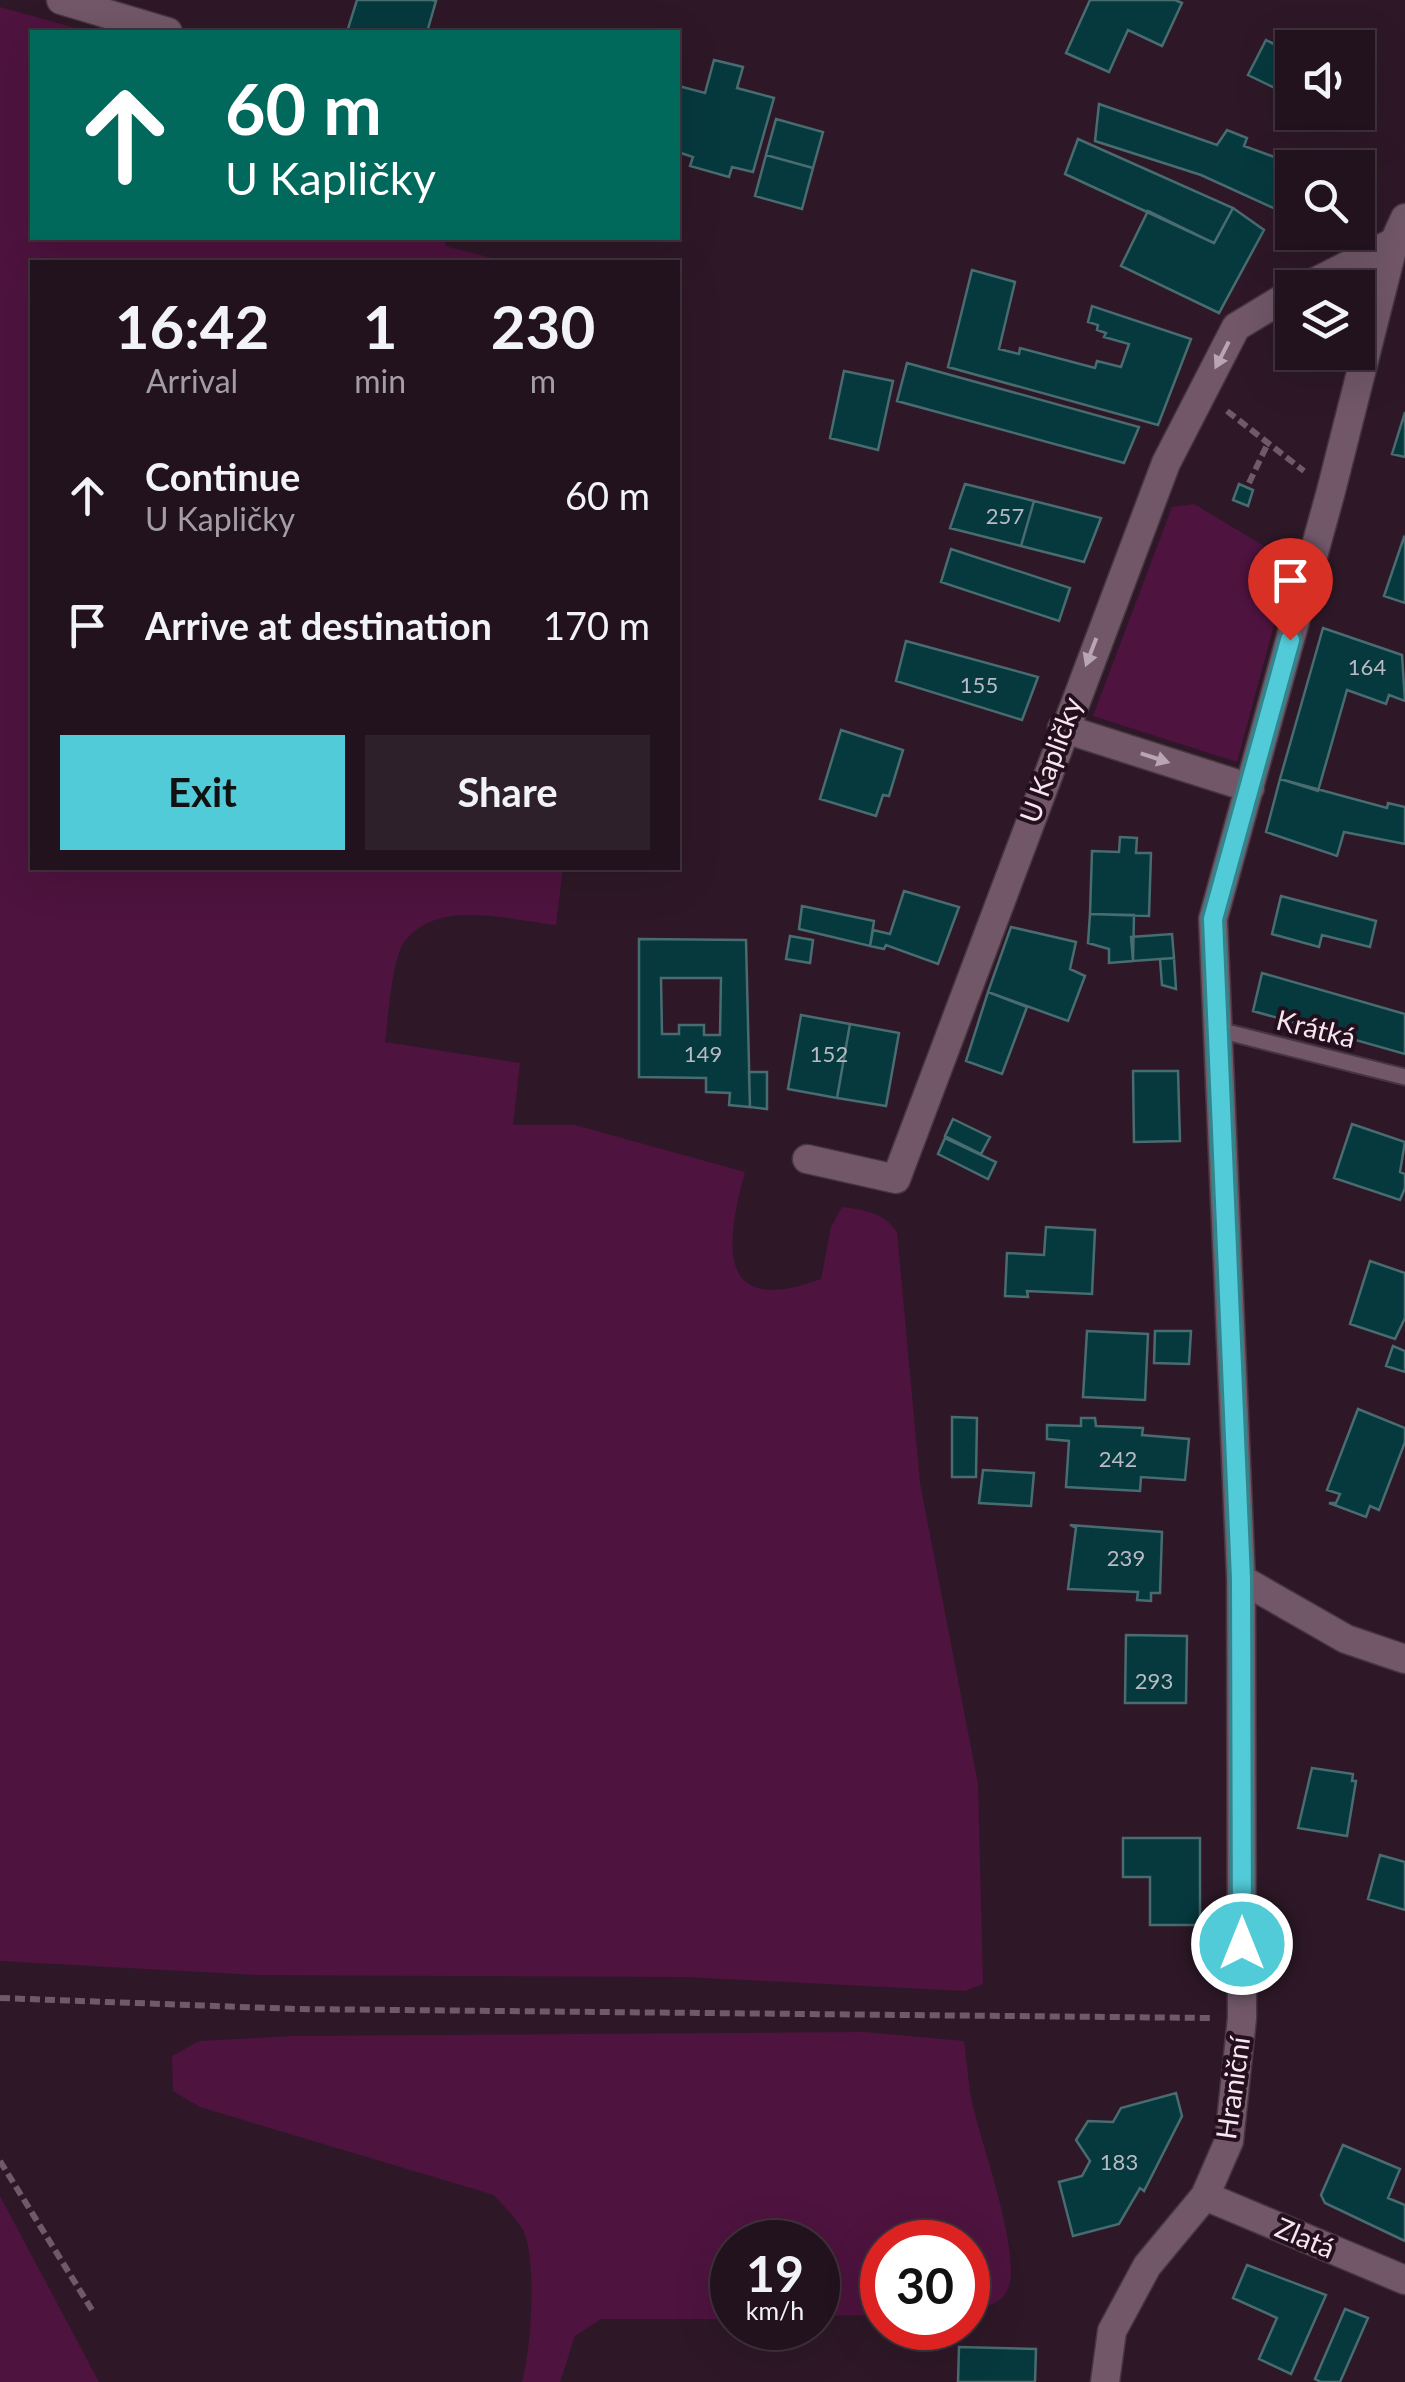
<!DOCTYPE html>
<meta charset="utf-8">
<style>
body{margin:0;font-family:Lato,sans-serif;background:#2e202a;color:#f1f3f6;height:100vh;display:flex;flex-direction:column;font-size:38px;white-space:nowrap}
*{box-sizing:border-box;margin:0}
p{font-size:32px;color:#a29ea4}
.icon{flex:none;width:55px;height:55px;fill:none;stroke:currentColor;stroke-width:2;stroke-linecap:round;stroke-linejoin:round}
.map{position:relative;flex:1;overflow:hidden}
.side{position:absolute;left:30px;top:260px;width:650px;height:610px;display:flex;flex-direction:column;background:#22121d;border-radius:0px;box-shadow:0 10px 40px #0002,0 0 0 2px #3f323b}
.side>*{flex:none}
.guide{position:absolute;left:30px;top:30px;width:650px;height:210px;border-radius:0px;box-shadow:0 10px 40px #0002,0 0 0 2px #3f323b;background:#00695c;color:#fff;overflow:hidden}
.tools{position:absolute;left:1275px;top:30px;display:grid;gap:20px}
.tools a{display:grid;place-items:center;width:100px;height:100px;border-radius:0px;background:#22121d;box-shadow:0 10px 40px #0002,0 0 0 2px #3f323b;font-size:50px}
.speed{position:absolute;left:710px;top:2220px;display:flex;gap:20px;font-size:50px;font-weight:700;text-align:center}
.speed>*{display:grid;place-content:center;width:130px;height:130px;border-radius:50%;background:#22121d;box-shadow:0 10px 40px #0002,0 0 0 2px #3f323b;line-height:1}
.speed small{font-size:25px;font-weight:400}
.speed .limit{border:15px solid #d22;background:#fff;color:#111}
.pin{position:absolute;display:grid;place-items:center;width:85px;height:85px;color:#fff;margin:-102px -42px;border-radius:50% 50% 50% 0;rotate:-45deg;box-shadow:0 0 10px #0007}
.pin .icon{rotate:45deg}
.me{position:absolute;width:110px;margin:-55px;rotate:0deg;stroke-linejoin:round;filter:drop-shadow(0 0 8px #0008)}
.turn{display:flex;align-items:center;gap:35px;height:210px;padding:0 30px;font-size:45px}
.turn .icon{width:130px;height:130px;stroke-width:2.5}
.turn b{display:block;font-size:70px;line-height:85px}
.eta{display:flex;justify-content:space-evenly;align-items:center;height:170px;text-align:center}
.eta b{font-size:60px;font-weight:700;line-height:70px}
.button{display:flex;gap:20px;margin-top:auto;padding:20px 30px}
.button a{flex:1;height:115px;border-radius:0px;background:#52cbd8;color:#111;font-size:40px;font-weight:700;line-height:115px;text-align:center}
.button a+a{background:#2e202a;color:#f1f3f6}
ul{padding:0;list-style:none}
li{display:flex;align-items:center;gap:30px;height:130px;padding:0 30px}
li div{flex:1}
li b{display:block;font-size:38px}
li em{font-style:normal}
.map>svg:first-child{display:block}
.green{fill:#4e133f}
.building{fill:#06393e;stroke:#486c70;stroke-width:2.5;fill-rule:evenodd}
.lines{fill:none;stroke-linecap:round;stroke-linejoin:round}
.service-casing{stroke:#463641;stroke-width:19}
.minor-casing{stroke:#463641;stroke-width:31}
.path{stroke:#6f5b68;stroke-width:6;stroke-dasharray:10 5;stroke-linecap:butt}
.service{stroke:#715768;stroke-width:15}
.minor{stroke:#715768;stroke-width:28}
.oneway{fill:#baa5b2}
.route-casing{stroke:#35848c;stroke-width:25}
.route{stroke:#52cbd8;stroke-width:18}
.labels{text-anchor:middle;stroke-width:8;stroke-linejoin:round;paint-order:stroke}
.number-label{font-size:22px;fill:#b9bac3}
.street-label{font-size:28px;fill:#f5e5ef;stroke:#240f1d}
</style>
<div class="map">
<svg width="1405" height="2382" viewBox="0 0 1405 2382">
<rect width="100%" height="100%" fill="#2e1827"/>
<path class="green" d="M 0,7 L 90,32 L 32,32 L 32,238 L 445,238 L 445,246 L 508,262 L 32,262 L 32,868 L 563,868 L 556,925 C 510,920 434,897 403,944 C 392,960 388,1021 385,1042 L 520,1063 L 513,1125 L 575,1125 L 745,1172 C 725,1245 716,1318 821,1279 L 831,1227 L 842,1207 C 865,1210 883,1212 897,1232 L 920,1483 L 978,1784 L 983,1984 L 965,1991 L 685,1977 L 257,1975 L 0,1961 Z
M 1194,504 L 1291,562 L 1237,762 L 1093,716 L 1172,507 Z
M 865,2032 L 964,2041 C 967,2061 968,2082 972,2102 C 980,2141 1024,2258 1007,2291 C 1000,2305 981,2308 968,2312 L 968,2242 L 882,2242 L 882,2315 L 818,2316 L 818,2242 L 732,2242 L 732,2319 L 601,2319 L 575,2336 L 560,2382 L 522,2382 C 531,2351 537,2261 524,2232 C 518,2219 503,2206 494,2195 L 200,2107 L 173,2091 L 172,2056 L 199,2041 L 294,2036 Z
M 0,2196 L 99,2382 L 0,2382 Z"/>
<path class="building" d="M 357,0 L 431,0 L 436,1 L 427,32 L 347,32 Z
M 1090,0 L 1175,0 L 1182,3 L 1162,46 L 1128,30 L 1109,72 L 1066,53 Z
M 1266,40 L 1292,53 L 1289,95 L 1248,75 Z
M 714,60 L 743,67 L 737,88 L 774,98 L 753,172 L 732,167 L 729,177 L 690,166 L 693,157 L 678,152 L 679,86 L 705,93 Z
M 1099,104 L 1217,145 L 1227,130 L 1247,138 L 1244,146 L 1299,166 L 1292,168 L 1292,180 L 1278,210 L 1201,175 L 1095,141 Z
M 776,119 L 823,132 L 813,168 L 766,155 Z
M 1078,139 L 1233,208 L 1214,243 L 1065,174 Z
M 766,155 L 813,168 L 802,209 L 755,196 Z
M 1233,208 L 1264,230 L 1219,313 L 1121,266 L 1148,211 L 1214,243 Z
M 972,270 L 1015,282 L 999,349 L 1019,354 L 1020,348 L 1095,368 L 1097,361 L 1121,367 L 1129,344 L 1104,337 L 1106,333 L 1097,330 L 1098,325 L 1088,322 L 1092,306 L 1191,339 L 1158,425 L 948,367 Z
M 907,363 L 1139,427 L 1124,463 L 897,401 Z
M 844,371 L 893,381 L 878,450 L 830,438 Z
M 1405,412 L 1405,457 L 1392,454 Z
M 965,484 L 1034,501 L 1021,546 L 950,528 Z
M 1239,484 L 1253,490 L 1248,506 L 1233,500 Z
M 1034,501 L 1101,518 L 1084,562 L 1021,546 Z
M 1404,537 L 1405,538 L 1405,603 L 1384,596 Z
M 951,549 L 1070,588 L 1059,621 L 941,582 Z
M 1323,628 L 1402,655 L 1405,701 L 1389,695 L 1386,704 L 1347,690 L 1318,791 L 1280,779 Z
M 906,641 L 1038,677 L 1022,720 L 896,681 Z
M 841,730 L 903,750 L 889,796 L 883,795 L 876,816 L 820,799 Z
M 1280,779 L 1387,808 L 1388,803 L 1405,807 L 1405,844 L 1344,832 L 1337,856 L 1266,832 Z
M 1120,837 L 1137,838 L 1136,853 L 1151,853 L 1149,916 L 1090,914 L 1092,851 L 1119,852 Z
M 904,891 L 959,907 L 938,964 L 886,945 L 884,949 L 870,946 L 873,930 L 890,934 Z
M 1281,896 L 1376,921 L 1370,947 L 1322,935 L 1319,947 L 1272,934 Z
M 802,906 L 874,921 L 870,946 L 799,929 Z
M 1090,914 L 1134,915 L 1133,961 L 1109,963 L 1109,949 L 1088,943 Z
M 1011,927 L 1076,942 L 1070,969 L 1085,976 L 1068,1021 L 988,992 Z
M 1172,934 L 1174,958 L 1133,961 L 1131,937 Z
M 790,936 L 813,940 L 810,963 L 786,959 Z
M 639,939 L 746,940 L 750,1107 L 729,1105 L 730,1093 L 706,1092 L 706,1078 L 639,1077 ZM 661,978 L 721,978 L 720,1035 L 704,1035 L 704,1025 L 679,1025 L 679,1034 L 662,1034 Z
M 1174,958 L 1176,989 L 1162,985 L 1160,959 Z
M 1262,973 L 1405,1014 L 1405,1054 L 1253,1011 Z
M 988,992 L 1027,1007 L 1002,1074 L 966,1061 Z
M 801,1015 L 850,1024 L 837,1098 L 788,1089 Z
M 850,1024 L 899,1033 L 886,1106 L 837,1098 Z
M 1133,1071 L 1178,1071 L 1180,1141 L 1134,1142 Z
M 749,1072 L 767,1072 L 767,1109 L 750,1107 Z
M 953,1119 L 990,1137 L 981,1154 L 945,1136 Z
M 1352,1124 L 1405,1142 L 1400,1172 L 1405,1174 L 1405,1188 L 1400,1200 L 1334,1178 Z
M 945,1138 L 996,1162 L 988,1179 L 938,1154 Z
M 1046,1227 L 1095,1230 L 1092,1294 L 1027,1291 L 1028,1297 L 1005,1296 L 1007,1253 L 1044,1255 Z
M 1370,1261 L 1405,1273 L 1405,1318 L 1395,1339 L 1350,1324 Z
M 1087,1331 L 1148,1334 L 1145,1400 L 1083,1397 Z
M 1155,1331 L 1191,1331 L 1189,1364 L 1154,1363 Z
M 1393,1346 L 1405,1351 L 1405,1372 L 1386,1366 Z
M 1358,1409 L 1405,1428 L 1405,1442 L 1379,1510 L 1370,1506 L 1366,1517 L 1329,1503 L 1336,1503 L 1340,1494 L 1327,1490 Z
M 952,1417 L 977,1418 L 976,1477 L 952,1477 Z
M 1081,1418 L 1095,1418 L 1096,1426 L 1143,1428 L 1142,1435 L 1189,1439 L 1185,1480 L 1141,1477 L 1140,1491 L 1066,1487 L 1069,1441 L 1047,1439 L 1047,1425 L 1081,1426 Z
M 983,1470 L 1034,1473 L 1031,1506 L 979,1503 Z
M 1070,1525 L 1162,1532 L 1160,1593 L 1151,1593 L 1151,1601 L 1137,1600 L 1138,1592 L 1068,1589 L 1076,1528 Z
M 1126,1635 L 1187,1636 L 1186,1703 L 1125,1703 Z
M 1312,1768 L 1353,1774 L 1352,1781 L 1356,1781 L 1347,1836 L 1298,1828 Z
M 1123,1838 L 1200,1838 L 1200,1925 L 1150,1925 L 1150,1877 L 1123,1877 Z
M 1380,1855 L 1405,1862 L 1405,1910 L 1368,1899 Z
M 1176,2093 L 1182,2116 L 1144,2191 L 1140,2188 L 1119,2224 L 1073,2236 L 1059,2182 L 1082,2176 L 1090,2161 L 1076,2140 L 1088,2121 L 1113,2122 L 1121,2108 Z
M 1343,2145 L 1400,2169 L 1388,2198 L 1405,2205 L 1405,2241 L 1325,2203 L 1321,2195 Z
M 1247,2265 L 1326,2295 L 1291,2374 L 1259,2359 L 1277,2318 L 1233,2298 Z
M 1345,2309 L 1368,2318 L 1340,2382 L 1321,2382 L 1315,2379 Z
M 959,2347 L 1036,2349 L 1035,2382 L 958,2382 Z"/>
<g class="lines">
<g class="service-casing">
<path id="service" d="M 1215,1029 L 1405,1077"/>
</g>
<g class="minor-casing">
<path id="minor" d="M 61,0 L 168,32
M 1303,288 L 1394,242
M 1062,728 L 1250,788
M 807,1159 L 896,1179 L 1166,463 L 1236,327 L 1292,293
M 1241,1579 L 1346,1639 L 1405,1659
M 1205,2196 L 1405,2280
M 1105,2382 L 1112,2331 L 1147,2266 L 1205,2196 L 1229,2141 L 1242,2018 L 1241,1579 L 1213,919 L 1331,491 L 1394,242 L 1405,218"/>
</g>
<path class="path" d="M 1227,411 L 1304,471
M 1249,483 L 1268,443
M 0,1998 L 297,2009 L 1211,2018
M 0,2161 L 92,2310"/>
<use href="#service" class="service"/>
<use href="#minor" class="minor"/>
</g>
<defs><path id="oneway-solid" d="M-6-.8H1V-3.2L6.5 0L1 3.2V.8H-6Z" transform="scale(2.5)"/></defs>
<g class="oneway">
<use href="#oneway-solid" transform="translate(1222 355) rotate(117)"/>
<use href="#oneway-solid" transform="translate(1091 652) rotate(111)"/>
<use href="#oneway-solid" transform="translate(1155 758) rotate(18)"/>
</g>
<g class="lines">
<g class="route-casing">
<path id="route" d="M 1242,1944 L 1241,1579 L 1213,919 L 1290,640"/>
</g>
<use href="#route" class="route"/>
</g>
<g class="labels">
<g class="number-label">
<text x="1005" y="524">257</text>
<text x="1367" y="675">164</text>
<text x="979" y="693">155</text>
<text x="703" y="1062">149</text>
<text x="829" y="1062">152</text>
<text x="1118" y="1467">242</text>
<text x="1126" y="1566">239</text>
<text x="1154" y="1689">293</text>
<text x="1119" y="2170">183</text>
</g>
<g class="street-label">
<text transform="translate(1051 760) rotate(-70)" y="10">U Kapličky</text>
<text transform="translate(1316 1029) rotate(14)" y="10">Krátká</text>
<text transform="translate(1233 2088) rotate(-82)" y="10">Hraniční</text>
<text transform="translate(1305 2238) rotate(23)" y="10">Zlatá</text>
</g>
</g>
</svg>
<div class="tools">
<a><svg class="icon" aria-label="sound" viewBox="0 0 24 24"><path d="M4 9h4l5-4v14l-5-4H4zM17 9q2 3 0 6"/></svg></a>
<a><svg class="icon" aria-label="search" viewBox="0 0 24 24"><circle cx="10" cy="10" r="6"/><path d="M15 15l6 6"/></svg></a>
<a><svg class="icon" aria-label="layers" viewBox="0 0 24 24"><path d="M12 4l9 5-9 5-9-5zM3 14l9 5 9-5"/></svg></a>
</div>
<div class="speed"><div>19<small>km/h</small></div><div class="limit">30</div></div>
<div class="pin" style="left:1290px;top:640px;background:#d93025"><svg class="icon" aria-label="arrive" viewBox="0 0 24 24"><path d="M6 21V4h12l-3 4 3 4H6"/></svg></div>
<svg class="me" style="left:1242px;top:1944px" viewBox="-20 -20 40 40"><circle r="17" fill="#52cbd8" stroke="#fff" stroke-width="3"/><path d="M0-11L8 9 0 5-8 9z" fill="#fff"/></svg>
<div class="guide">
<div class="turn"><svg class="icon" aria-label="ahead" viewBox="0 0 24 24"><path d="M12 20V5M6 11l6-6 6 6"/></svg><div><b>60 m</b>U Kapličky</div></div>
</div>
<section class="side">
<div class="eta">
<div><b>16:42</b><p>Arrival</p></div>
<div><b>1</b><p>min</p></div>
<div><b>230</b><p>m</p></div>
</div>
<ul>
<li><svg class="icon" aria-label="ahead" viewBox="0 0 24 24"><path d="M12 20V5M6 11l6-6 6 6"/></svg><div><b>Continue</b><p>U Kapličky</p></div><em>60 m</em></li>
<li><svg class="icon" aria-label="arrive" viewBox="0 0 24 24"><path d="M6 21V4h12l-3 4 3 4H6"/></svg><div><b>Arrive at destination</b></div><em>170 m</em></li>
</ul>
<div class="button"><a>Exit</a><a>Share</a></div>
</section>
</div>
